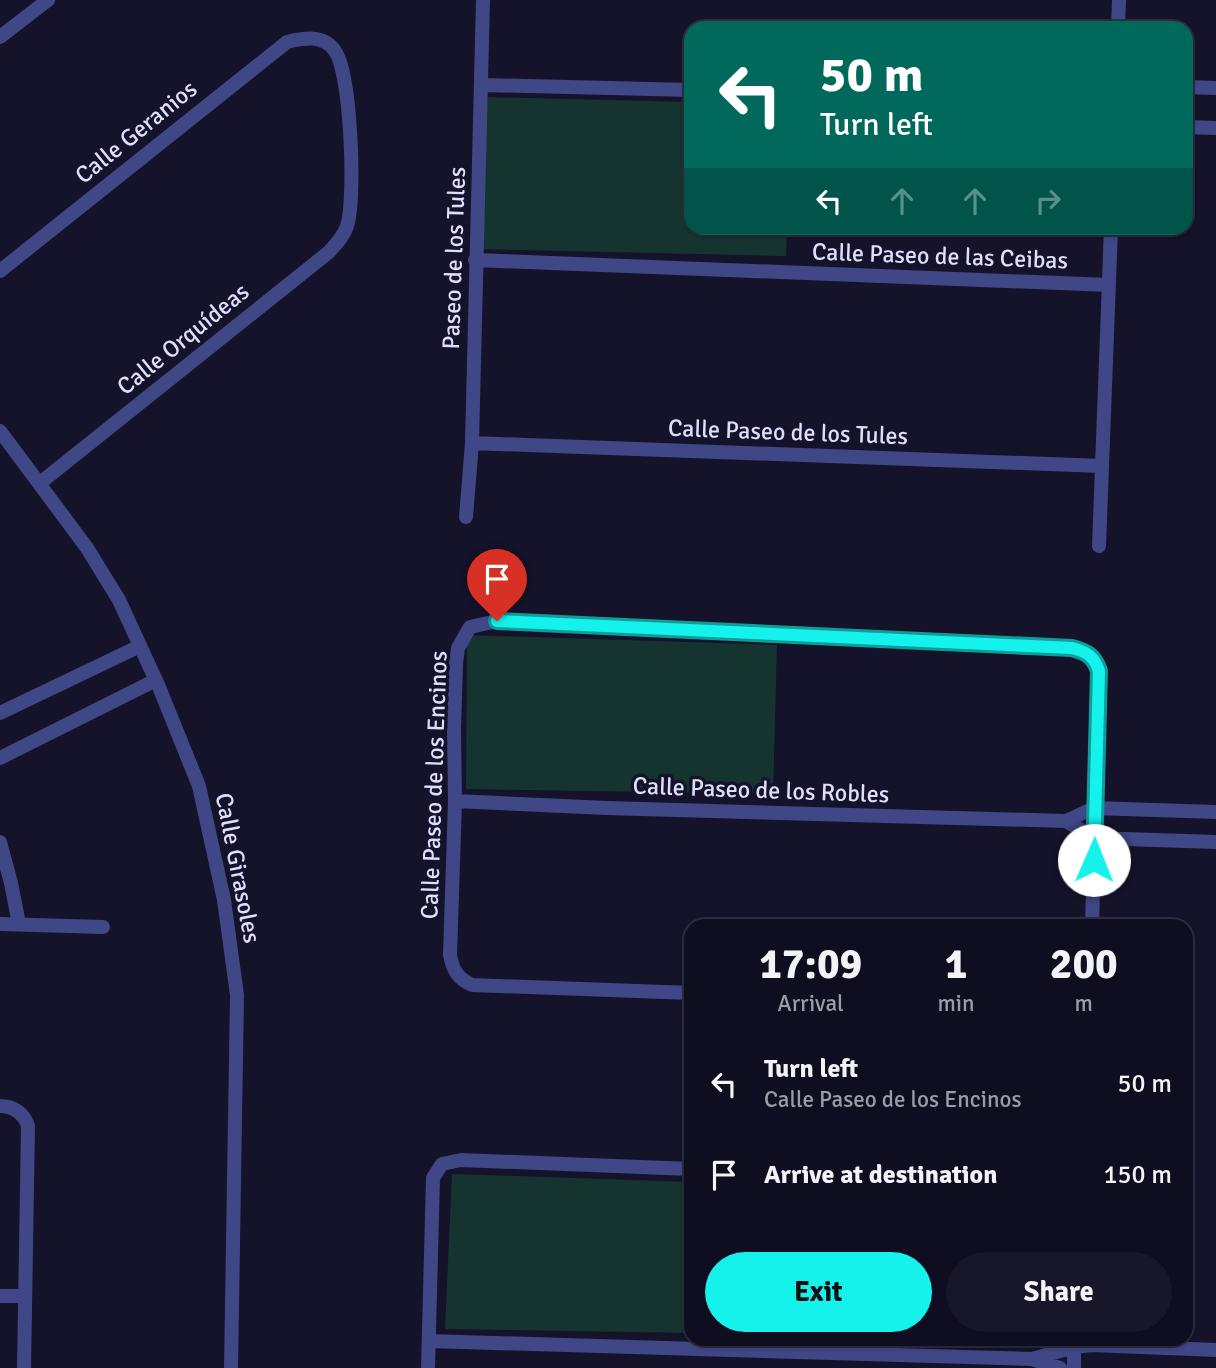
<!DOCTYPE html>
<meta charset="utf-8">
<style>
body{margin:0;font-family:Signika,sans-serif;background:#181729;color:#f1f3f6;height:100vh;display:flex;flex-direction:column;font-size:26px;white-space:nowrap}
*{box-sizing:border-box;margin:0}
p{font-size:23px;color:#9b9ca5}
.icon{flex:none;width:38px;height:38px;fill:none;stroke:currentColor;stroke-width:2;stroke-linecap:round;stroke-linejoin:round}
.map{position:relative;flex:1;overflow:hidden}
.panel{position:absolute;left:684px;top:919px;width:509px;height:427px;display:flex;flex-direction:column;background:#0f0e20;border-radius:21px;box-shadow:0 2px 5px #0004,0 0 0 2px #2f2e3e}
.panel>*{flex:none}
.guide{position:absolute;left:684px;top:21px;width:509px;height:214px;border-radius:21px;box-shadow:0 2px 5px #0004,0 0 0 2px #2f2e3e;background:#00695c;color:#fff;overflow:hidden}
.pin{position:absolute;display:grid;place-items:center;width:60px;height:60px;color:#fff;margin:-72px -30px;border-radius:50% 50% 50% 0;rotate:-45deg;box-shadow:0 0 7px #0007}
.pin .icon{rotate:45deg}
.me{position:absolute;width:77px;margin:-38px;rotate:1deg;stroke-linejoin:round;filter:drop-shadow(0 0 5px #0008)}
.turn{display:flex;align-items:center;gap:24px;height:147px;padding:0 21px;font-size:32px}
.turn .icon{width:91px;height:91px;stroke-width:2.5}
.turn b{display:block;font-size:49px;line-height:60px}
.lanes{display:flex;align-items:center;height:66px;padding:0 21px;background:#0003;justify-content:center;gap:35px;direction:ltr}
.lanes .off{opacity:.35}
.eta{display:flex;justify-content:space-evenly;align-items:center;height:119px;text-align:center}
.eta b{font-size:42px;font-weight:700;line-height:49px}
.cta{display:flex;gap:14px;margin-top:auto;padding:14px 21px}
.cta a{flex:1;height:80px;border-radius:42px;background:#15f2eb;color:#111;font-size:28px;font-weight:700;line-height:80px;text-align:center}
.cta a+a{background:#181729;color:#f1f3f6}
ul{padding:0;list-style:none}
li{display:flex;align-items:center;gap:21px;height:91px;padding:0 21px}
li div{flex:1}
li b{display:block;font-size:26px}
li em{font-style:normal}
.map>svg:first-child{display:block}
.green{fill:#16342f}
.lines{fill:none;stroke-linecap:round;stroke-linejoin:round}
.street{stroke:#404786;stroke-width:14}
.route-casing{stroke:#0e9d99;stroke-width:18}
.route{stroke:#15f2eb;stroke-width:12}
.labels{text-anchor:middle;stroke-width:7;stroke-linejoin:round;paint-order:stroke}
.street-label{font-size:24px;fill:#dedefd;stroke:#14132a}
</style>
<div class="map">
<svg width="1216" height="1368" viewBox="0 0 1216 1368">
<rect width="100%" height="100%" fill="#14132a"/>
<path class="green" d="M 483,97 L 691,102 L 691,228 L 787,228 L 786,256 L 476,249 Z
M 467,635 L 777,645 L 773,794 L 466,789 Z
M 452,1174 L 691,1182 L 691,1333 L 445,1329 Z"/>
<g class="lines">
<path class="street" d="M 1118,28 L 1119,0
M 0,37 L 48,0
M 482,85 L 691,90
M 1186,87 L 1216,88
M 1186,127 L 1216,128
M 475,260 L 1109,285
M 0,271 L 287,42 C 303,38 324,34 335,51 C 351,73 356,199 347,226 C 344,236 336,244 329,252 L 40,483
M 0,431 L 87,548 L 119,600 L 159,687 L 199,786 L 224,900 L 237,995 L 231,1368
M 472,443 L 1102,466
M 466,517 L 472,443 L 483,0
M 1099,546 L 1111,228
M 0,713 L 140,646
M 0,758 L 156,680
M 455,801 L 607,808 L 1066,821 L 1094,808 L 1216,812
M 1066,821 L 1094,838 L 1216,842
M 0,842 L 11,883 L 19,924
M 0,924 L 103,927
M 691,993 L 472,985 C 457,978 453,970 450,955 L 455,801 L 454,729 L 456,663 L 458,648 L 470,627 L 497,621 L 1072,648 C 1087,652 1094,656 1099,671 L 1092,926
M 0,1106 C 13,1106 24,1113 28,1126 L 24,1368
M 0,1296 L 24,1296
M 429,1341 L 1032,1359 L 1060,1368
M 1032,1359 L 1074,1347 L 1092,1345 L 1216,1350
M 428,1368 L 433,1178 L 442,1164 L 461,1160 L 691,1169
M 1074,1368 L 1074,1339"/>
</g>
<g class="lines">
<g class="route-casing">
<path id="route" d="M 497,621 L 1072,648 C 1087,652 1094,656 1099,671 L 1094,860"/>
</g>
<use href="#route" class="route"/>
</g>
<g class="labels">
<g class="street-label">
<text transform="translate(136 132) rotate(-39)" y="8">Calle Geranios</text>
<text transform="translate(940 256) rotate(2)" y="8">Calle Paseo de las Ceibas</text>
<text transform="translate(454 258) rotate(-88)" y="8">Paseo de los Tules</text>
<text transform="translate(183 339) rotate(-39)" y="8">Calle Orquídeas</text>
<text transform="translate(788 432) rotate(2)" y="8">Calle Paseo de los Tules</text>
<text transform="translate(434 785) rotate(-88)" y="8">Calle Paseo de los Encinos</text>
<text transform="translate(761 790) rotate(2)" y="8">Calle Paseo de los Robles</text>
<text transform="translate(238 868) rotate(79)" y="8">Calle Girasoles</text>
</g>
</g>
</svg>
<div class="pin" style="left:497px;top:621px;background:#d93025"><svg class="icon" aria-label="arrive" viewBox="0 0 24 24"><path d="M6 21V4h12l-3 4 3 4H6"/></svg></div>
<svg class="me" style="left:1094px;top:860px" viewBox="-20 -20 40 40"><circle r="19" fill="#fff"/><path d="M0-13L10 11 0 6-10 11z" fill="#15f2eb"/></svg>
<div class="guide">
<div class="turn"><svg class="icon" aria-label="left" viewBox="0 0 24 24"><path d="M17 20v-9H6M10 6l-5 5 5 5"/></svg><div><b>50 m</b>Turn left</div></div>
<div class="lanes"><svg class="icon" aria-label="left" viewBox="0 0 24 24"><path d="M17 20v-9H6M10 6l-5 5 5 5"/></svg><svg class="icon off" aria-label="ahead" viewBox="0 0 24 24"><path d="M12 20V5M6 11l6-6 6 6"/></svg><svg class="icon off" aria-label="ahead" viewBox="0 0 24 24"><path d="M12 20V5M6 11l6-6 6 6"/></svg><svg class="icon off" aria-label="right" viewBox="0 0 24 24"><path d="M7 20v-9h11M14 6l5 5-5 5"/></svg></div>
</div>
<section class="panel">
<div class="eta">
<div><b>17:09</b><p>Arrival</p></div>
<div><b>1</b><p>min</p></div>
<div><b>200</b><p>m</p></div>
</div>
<ul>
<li><svg class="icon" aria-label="left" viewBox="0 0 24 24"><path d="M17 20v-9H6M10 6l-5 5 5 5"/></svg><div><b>Turn left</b><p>Calle Paseo de los Encinos</p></div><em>50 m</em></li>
<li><svg class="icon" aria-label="arrive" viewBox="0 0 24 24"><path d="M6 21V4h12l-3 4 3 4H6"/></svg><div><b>Arrive at destination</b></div><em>150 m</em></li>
</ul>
<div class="cta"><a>Exit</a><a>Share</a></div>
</section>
</div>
